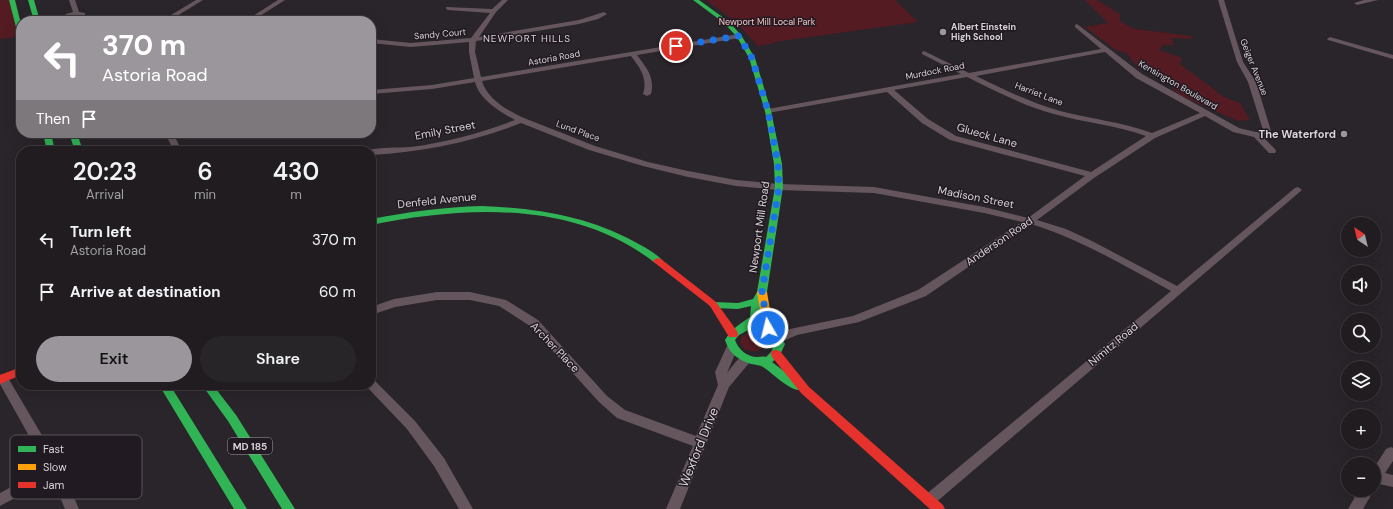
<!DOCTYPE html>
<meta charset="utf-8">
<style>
body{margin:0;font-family:"DM Sans",sans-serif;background:#282529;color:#f1f3f6;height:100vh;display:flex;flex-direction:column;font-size:15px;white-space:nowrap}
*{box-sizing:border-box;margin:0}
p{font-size:13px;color:#a2a1a5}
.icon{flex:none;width:22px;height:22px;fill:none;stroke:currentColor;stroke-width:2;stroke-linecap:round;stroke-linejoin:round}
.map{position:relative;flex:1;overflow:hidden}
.details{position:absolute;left:16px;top:146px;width:360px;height:244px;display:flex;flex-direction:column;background:#201c20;border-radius:16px;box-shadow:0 4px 16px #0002,0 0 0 1px #3d3a3e}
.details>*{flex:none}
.hud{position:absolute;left:16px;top:16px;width:360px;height:122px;border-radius:16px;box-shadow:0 4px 16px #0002,0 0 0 1px #3d3a3e;background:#9b969b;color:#fff;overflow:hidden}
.needle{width:26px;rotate:325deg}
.tools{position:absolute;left:1341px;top:217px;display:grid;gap:8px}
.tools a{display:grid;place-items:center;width:40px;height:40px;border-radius:50%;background:#201c20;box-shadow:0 4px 16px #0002,0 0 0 1px #3d3a3e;font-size:20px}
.pin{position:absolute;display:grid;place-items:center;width:34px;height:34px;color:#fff;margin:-17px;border:2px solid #fff;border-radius:50%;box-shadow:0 1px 4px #0007}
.me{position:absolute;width:44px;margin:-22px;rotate:352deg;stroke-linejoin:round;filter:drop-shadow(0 0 3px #0008)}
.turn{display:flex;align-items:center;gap:14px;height:84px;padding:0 20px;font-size:18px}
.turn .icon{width:52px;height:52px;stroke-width:2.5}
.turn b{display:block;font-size:28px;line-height:34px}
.then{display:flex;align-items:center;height:38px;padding:0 20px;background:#0003;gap:8px;font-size:15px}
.eta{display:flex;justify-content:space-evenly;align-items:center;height:68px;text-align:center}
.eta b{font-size:24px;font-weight:600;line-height:28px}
.action{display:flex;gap:8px;margin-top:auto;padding:8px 20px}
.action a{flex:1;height:46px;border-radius:24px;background:#9b969b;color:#111;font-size:16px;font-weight:600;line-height:46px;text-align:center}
.action a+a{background:#282529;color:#f1f3f6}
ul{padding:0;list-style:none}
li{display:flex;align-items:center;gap:12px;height:52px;padding:0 20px}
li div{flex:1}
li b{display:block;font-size:15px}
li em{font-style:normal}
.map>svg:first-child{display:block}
.green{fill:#541b22}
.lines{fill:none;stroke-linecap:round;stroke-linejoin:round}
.street{fill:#65565d;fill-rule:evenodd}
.fast{fill:#30b455;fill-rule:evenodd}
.slow{fill:#ff9f0a;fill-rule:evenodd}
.jam{fill:#e5322d;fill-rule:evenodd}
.route{stroke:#1a73e8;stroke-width:7;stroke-dasharray:0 12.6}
.poi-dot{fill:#9b969b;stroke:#211a22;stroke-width:1.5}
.labels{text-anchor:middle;stroke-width:3;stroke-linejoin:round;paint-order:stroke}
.far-park-label{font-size:9px;fill:#f3c5c5;stroke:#211a22}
.far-poi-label{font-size:9px;font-weight:bold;fill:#d8d3d8;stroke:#211a22;text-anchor:start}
.far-street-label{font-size:9px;fill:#d8d3d8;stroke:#211a22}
.far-neighbourhood-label{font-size:10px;letter-spacing:1px;fill:#d8ced9;stroke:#211a22}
.shield{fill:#211a22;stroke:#a19ca1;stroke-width:1}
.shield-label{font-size:10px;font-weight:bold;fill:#d8d3d8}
.street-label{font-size:11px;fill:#d8d3d8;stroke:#211a22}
.poi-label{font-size:11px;font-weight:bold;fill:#d8d3d8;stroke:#211a22;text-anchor:end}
.near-street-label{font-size:13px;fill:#d8d3d8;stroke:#211a22}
.key{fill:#211a22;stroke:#585259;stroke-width:1}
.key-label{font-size:11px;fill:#d8d3d8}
</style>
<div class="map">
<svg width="1393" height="509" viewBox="0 0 1393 509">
<rect width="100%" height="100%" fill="#2a252a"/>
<path class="green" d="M 0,0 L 12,0 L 20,32 L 12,38 L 0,39 Z
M 706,0 L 895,0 L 918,22 L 774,42 L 775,43 L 758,46 L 736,22 Z
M 1085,0 L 1097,0 L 1121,15 L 1119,21 L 1135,29 L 1191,36 L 1192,39 L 1171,38 L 1174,45 L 1163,45 L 1159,50 L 1182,58 L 1180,64 L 1224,97 L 1240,103 L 1250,120 L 1238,121 L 1180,95 L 1159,75 L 1138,68 L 1126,53 L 1116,50 L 1085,27 L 1108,23 Z
M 754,332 L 762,335 L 766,340 L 766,346 L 756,352 L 744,349 L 740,342 L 742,336 L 749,333 Z"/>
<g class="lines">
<path class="street" d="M 69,0 L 75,0 L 79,12 L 85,13 L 85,15 L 75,20 L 64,19 L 63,18 L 66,14 L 73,12 Z
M 196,0 L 203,0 L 169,21 L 161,21 Z
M 278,0 L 285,0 L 252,21 L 245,21 Z
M 502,0 L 508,0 L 496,12 L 479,37 L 579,20 L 604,12 L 607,14 L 598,19 L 579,24 L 476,41 L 475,52 L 481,77 L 739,34 L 742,36 L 739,38 L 637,55 C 647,68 655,78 651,94 L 647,96 L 643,94 C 648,78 640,68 631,56 L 482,81 C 487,99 508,111 524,118 L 595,146 L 648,162 L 688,171 L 736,180 L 779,184 L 874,187 L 984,207 L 1028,218 L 1085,176 L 950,140 L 922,123 L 887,92 L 768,113 L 764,111 L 768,109 L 961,74 L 922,54 L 922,52 L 924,51 L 969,73 L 1101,49 L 1075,27 L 1075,25 L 1077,24 L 1142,74 L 1239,128 L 1256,132 L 1263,130 L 1248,82 L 1237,62 L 1218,0 L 1224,0 L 1243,62 L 1256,82 L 1271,131 L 1262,136 L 1275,149 L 1276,151 L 1275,153 L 1269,153 L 1254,137 L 1233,132 L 1205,116 L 1155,138 L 1094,178 L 1037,220 L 1066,229 L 1092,241 L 1177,286 L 1295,188 L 1298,187 L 1302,190 L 934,504 L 929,506 L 924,504 L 922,500 L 924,496 L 1171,291 C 1125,266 1082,240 1031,224 L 926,296 L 859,322 L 797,335 L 779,343 L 775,342 L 773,339 L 775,336 L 790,329 L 853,316 L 918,290 L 1022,222 L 984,213 L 874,193 L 779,190 L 736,186 L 688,177 L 643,166 L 589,150 L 521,123 C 473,142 423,152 371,155 L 371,151 L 368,150 C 382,147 397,148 411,147 C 447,142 481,133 515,120 C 500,112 479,99 475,82 L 432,89 L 371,94 L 371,90 L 432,85 L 474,78 L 469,52 L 469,42 L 411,47 L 371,43 L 371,39 L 411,43 L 471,38 L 490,13 L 448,10 L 446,9 L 446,7 L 492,9 ZM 1105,52 L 1136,78 L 1200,113 L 1152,133 C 1122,122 1091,119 1060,111 C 1031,103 1003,89 976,76 ZM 967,77 C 995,91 1024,106 1054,114 C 1085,123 1116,125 1146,136 L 1091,172 L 956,136 L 928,119 L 894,90 Z
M 1364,0 L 1378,0 L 1357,5 L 1354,3 Z
M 1330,37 L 1393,55 L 1393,59 L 1328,40 L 1327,39 Z
M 165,133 L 173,133 L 182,151 L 174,151 Z
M 255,147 L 308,148 L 312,151 L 232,151 L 236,148 Z
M 437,292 L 470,292 L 506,300 L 538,320 L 607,396 L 625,410 L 696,436 L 718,385 L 715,372 L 728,344 L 732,343 L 736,344 L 738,347 L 727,373 C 733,366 740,353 750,356 L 752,359 L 750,362 L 729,387 L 680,509 L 666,509 L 693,446 L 617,418 L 599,402 L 530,326 L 499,306 L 470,300 L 437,300 L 395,307 L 371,315 L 371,307 L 394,299 Z
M 3,374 L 7,376 L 60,466 L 79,509 L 65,509 L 52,478 L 0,506 L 0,493 L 47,468 L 0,384 L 0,375 Z
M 371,379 L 375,381 L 415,421 L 444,458 L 473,509 L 459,509 L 434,466 L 407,429 L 367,387 L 366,385 L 371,385 Z
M 1391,447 L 1393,448 L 1393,461 L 1385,473 L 1393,475 L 1393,487 L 1379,484 L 1374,486 L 1374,468 L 1386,449 Z
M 1359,490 L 1374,490 L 1363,509 L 1348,509 Z"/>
<path class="fast" d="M 9,0 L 15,0 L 21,24 L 21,37 L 18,35 Z
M 28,0 L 34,0 L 40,21 L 34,21 Z
M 693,0 L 699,0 L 728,21 L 741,35 L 755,58 L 771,111 L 782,164 L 783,187 L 767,292 L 761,301 L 760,318 L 756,322 C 771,325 779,330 785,344 L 779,357 L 772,362 C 778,367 800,382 802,386 L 801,389 L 797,390 C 784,386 775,375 763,367 C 760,365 756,365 751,364 C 738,360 729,353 725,340 C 731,329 740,324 750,317 L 751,306 L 738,309 L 714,308 L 711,307 L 709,305 L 711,303 L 714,302 L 738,303 L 753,299 L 757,292 L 775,187 L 774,164 L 765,111 L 749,58 L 737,37 L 724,23 ZM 750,329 C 761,330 770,333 775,344 L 771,352 L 766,357 C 763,356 760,357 757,357 C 747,357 738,349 735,340 L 739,335 Z
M 43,133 L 51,133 L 55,151 L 47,151 Z
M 69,133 L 77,133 L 83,151 L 75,151 Z
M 482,206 C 535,208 588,216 635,242 C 644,247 656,253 663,261 L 658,264 L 655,263 C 575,200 465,206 371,225 L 371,219 C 408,212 444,207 482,206 Z
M 159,385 L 170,385 L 247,509 L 234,509 Z
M 202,385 L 213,385 L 236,415 L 295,509 L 282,509 L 228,421 Z"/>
<path class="slow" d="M 762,289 L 767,292 L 773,328 L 772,331 L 764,331 L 763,328 L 757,292 Z"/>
<path class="jam" d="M 658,258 L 661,259 L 716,302 L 737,331 L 738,334 L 737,337 L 729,337 L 710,306 L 655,263 L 653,261 L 655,259 Z
M 776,350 L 780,351 L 809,387 L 943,505 L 945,509 L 930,509 L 801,393 L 772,357 L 771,354 L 772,351 Z
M 21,367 L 21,375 L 0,384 L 0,375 Z"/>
</g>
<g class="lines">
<path class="route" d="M 676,46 L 739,36 L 752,58 L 768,111 L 778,164 L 779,187 L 762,292 L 768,328"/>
</g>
<g class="poi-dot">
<circle cx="943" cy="32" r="4"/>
<circle cx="1344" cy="134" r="4"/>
</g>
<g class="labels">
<g class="far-park-label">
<text x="767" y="25">Newport Mill Local Park</text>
</g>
<g class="far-poi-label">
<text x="951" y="30">Albert Einstein<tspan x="951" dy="10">High School</tspan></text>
</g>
<g class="far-street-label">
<text transform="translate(440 34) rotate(-5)" y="3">Sandy Court</text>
<text transform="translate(554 58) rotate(-10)" y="3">Astoria Road</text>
<text transform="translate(1254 67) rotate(68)" y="3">Geiger Avenue</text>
<text transform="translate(935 71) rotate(-11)" y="3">Murdock Road</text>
<text transform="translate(1178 85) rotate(30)" y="3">Kensington Boulevard</text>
<text transform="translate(1039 94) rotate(21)" y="3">Harriet Lane</text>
<text transform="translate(578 131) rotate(20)" y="3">Lund Place</text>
</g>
<g class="far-neighbourhood-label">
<text x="527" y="42">NEWPORT HILLS</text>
</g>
<rect class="shield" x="228" y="438" width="44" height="16" rx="3"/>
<g class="shield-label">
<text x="250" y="450">MD 185</text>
</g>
<g class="street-label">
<text transform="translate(445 130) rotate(-11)" y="4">Emily Street</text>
<text transform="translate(987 135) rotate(16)" y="4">Glueck Lane</text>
<text transform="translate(976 197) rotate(11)" y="4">Madison Street</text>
<text transform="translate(437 200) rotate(-6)" y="4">Denfeld Avenue</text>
<text transform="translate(759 227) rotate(-82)" y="4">Newport Mill Road</text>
<text transform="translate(999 241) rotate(-34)" y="4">Anderson Road</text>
<text transform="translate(1113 344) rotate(-40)" y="4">Nimitz Road</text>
<text transform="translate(555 347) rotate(46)" y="4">Archer Place</text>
</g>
<g class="poi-label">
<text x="1336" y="138">The Waterford</text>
</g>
<g class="near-street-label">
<text transform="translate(698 447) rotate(-68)" y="5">Wexford Drive</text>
</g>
</g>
<rect x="10" y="435" width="132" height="64" rx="6" class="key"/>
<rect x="18" y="446" width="18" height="6" fill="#30b455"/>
<rect x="18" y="464" width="18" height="6" fill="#ff9f0a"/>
<rect x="18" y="482" width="18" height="6" fill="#e5322d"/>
<g class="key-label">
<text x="43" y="453">Fast</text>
<text x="43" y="471">Slow</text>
<text x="43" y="489">Jam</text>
</g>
</svg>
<div class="tools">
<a><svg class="needle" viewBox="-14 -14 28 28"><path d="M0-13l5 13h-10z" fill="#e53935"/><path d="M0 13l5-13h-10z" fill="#a2a1a5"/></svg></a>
<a><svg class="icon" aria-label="sound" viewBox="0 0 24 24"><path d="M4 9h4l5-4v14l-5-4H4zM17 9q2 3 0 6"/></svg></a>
<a><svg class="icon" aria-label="search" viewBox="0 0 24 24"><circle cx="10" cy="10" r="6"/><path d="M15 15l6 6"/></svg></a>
<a><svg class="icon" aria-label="layers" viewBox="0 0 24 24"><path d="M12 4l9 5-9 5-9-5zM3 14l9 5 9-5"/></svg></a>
<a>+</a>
<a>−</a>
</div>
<div class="pin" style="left:676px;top:46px;background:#d93025"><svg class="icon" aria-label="arrive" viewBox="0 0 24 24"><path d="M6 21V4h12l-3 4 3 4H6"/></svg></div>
<svg class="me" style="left:768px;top:328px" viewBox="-20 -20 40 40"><circle r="17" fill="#1a73e8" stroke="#fff" stroke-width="3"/><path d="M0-11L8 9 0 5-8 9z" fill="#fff"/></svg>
<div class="hud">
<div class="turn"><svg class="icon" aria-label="left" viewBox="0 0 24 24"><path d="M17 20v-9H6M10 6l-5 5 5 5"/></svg><div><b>370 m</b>Astoria Road</div></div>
<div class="then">Then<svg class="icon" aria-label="arrive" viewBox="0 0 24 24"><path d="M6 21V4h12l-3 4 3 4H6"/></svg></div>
</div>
<section class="details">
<div class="eta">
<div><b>20:23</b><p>Arrival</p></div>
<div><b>6</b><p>min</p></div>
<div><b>430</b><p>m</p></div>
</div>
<ul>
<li><svg class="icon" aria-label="left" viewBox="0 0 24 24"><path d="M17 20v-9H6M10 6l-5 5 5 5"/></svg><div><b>Turn left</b><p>Astoria Road</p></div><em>370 m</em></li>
<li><svg class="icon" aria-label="arrive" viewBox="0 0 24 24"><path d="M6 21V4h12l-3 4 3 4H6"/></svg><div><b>Arrive at destination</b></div><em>60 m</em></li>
</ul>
<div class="action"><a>Exit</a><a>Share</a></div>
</section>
</div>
